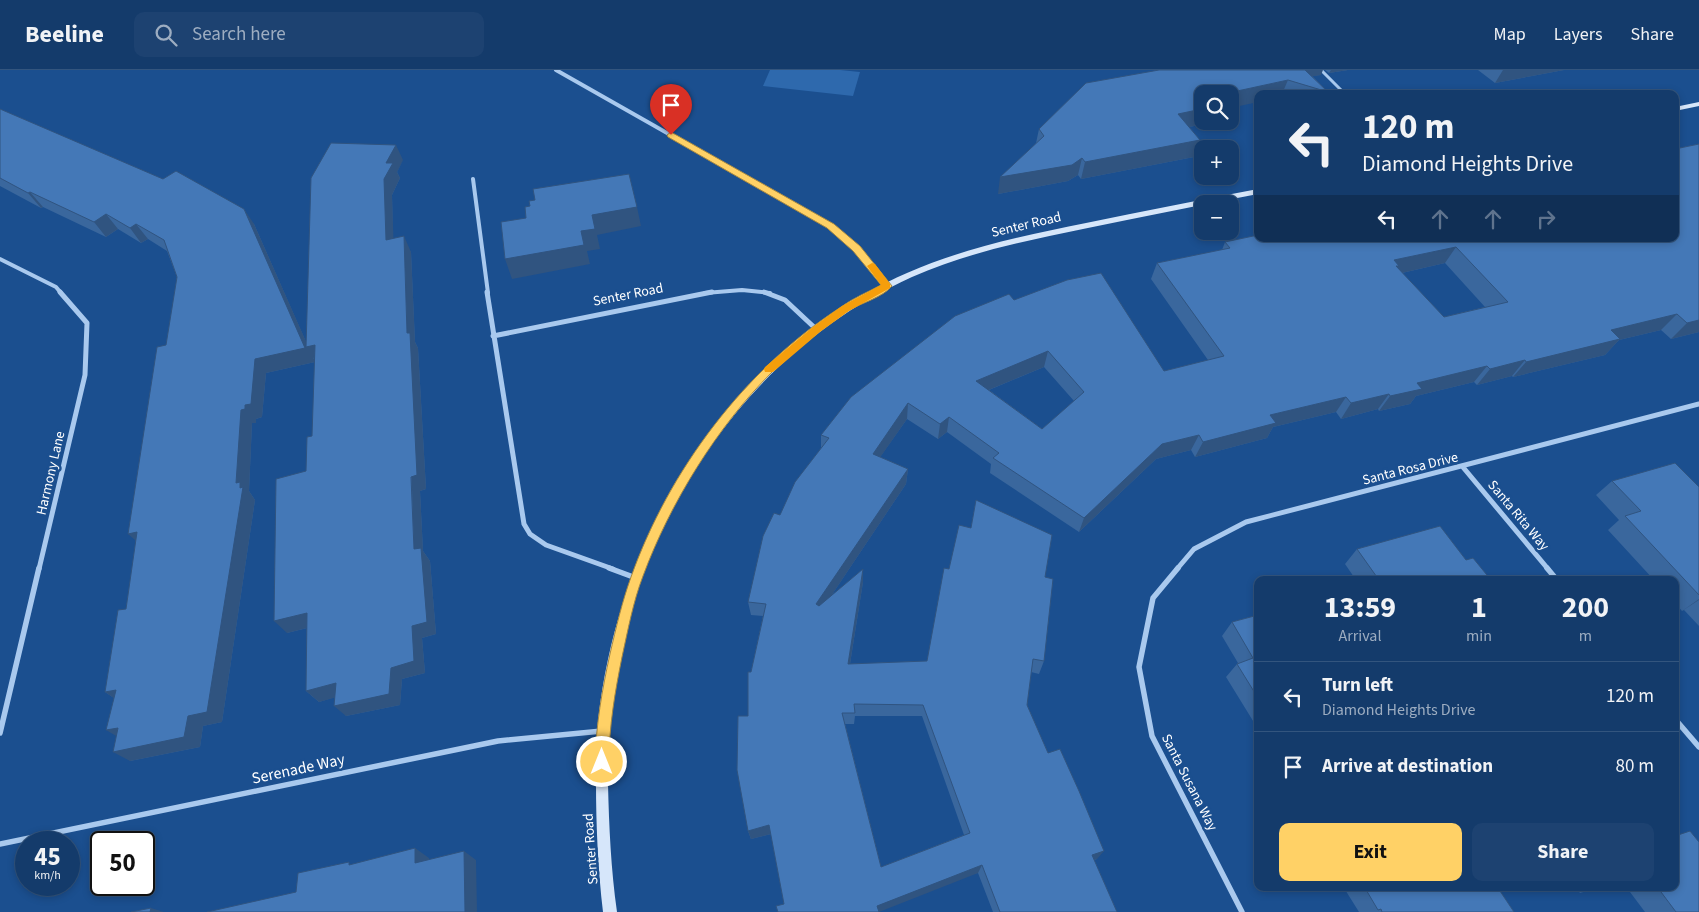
<!DOCTYPE html>
<meta charset="utf-8">
<style>
body{margin:0;font-family:"Source Sans 3",sans-serif;background:#1d4271;color:#f1f3f6;height:100vh;display:flex;flex-direction:column;font-size:19px;white-space:nowrap}
*{box-sizing:border-box;margin:0}
p{font-size:16px;color:#9dadc1}
.icon{flex:none;width:28px;height:28px;fill:none;stroke:currentColor;stroke-width:2;stroke-linecap:round;stroke-linejoin:round}
.map{position:relative;flex:1;overflow:hidden}
.sheet{position:absolute;left:1254px;top:506px;width:425px;height:315px;display:flex;flex-direction:column;background:#143b6b;border-radius:10px;box-shadow:0 2px 8px #0003,0 0 0 1px #33557e}
.sheet>*{flex:none}
.banner{position:absolute;left:1254px;top:20px;width:425px;height:152px;border-radius:10px;box-shadow:0 2px 8px #0003,0 0 0 1px #33557e;background:#143b6b;color:#f1f3f6;overflow:hidden}
.fabs{position:absolute;left:1194px;top:15px;display:grid;gap:10px}
.fabs a{display:grid;place-items:center;width:45px;height:45px;border-radius:10px;background:#143b6b;box-shadow:0 2px 8px #0003,0 0 0 1px #33557e;font-size:25px}
.speed{position:absolute;left:15px;top:761px;display:flex;gap:10px;font-size:25px;font-weight:700;text-align:center}
.speed>*{display:grid;place-content:center;width:65px;height:65px;border-radius:50%;background:#143b6b;box-shadow:0 2px 8px #0003,0 0 0 1px #33557e;line-height:1}
.speed small{font-size:12px;font-weight:400}
.speed .limit{border:2px solid #111;border-radius:8px;background:#fff;color:#111}
.pin{position:absolute;display:grid;place-items:center;width:42px;height:42px;color:#fff;margin:-51px -21px;border-radius:50% 50% 50% 0;rotate:-45deg;box-shadow:0 0 5px #0007}
.pin .icon{rotate:45deg}
.me{position:absolute;width:55px;margin:-28px;rotate:0deg;stroke-linejoin:round;filter:drop-shadow(0 0 4px #0008)}
.turn{display:flex;align-items:center;gap:18px;height:105px;padding:0 25px;font-size:22px}
.turn .icon{width:65px;height:65px;stroke-width:2.5}
.turn b{display:block;font-size:35px;line-height:42px}
.lanes{display:flex;align-items:center;height:48px;padding:0 25px;background:#0003;justify-content:center;gap:25px;direction:ltr}
.lanes .off{opacity:.35}
.eta{display:flex;justify-content:space-evenly;align-items:center;height:85px;text-align:center}
.eta b{font-size:30px;font-weight:700;line-height:35px}
.action{display:flex;gap:10px;margin-top:auto;padding:10px 25px}
.action a{flex:1;height:58px;border-radius:10px;background:#ffd166;color:#111;font-size:20px;font-weight:700;line-height:58px;text-align:center}
.action a+a{background:#1d4271;color:#f1f3f6}
ul{padding:0;list-style:none}
li{display:flex;align-items:center;gap:15px;height:70px;padding:0 25px;border-top:1px solid #33557e}
li div{flex:1}
li b{display:block;font-size:19px}
li em{font-style:normal}
header{display:flex;align-items:center;gap:30px;box-sizing:border-box;height:70px;padding:0 25px;background:#143b6b;border-bottom:1px solid #33557e}
header strong{font-size:24px}
nav{display:flex;gap:28px;margin-inline-start:auto;font-size:18px}
.search{width:350px;height:45px;background:#1d4271;display:flex;align-items:center;gap:12px;box-sizing:border-box;padding:0 18px;border-radius:10px;color:#9dadc1;font-size:19px}
.map>svg:first-child{display:block}
.green{fill:#2e69ad}
.lines{fill:none;stroke-linecap:round;stroke-linejoin:round}
.lane{stroke:#a9c9ee;stroke-width:3}
.street-far2{stroke:#a9c9ee;stroke-width:4}
.street-far1{stroke:#a9c9ee;stroke-width:5}
.street{stroke:#a9c9ee;stroke-width:5.5}
.secondary{fill:#d6e6fa;fill-rule:evenodd}
.wall{fill:#3a679d;fill-rule:evenodd}
.shaded-wall{fill:#305480}
.building{fill:#4478b7;stroke:#305480;fill-rule:evenodd}
.route{fill:#ffd166;stroke:#a68842}
.slow{fill:#f59e0b}
.labels{text-anchor:middle;stroke-width:5;stroke-linejoin:round;paint-order:stroke}
.street-label{font-size:14px;fill:#fff;stroke:#1b4f8f}
.near-street-label{font-size:16px;fill:#fff;stroke:#1b4f8f}
</style>
<header>
<strong>Beeline</strong>
<div class="search"><svg class="icon" aria-label="search" viewBox="0 0 24 24"><circle cx="10" cy="10" r="6"/><path d="M15 15l6 6"/></svg>Search here</div>
<nav><a>Map</a><a>Layers</a><a>Share</a></nav>
</header>
<div class="map">
<svg width="1699" height="842" viewBox="0 0 1699 842">
<rect width="100%" height="100%" fill="#1b4f8f"/>
<path class="green" d="M 770,0 L 840,0 L 860,2 L 853,26 L 763,16 Z"/>
<g class="lines">
<path class="lane" d="M 1321,0 L 1345,24"/>
<path class="street-far2" d="M 556,0 L 831,156 L 869,192 L 887,216
M 473,109 L 488,223
M 0,189 L 56,217 L 61,223
M 705,223 L 742,220 L 770,223"/>
<path class="street-far1" d="M 487,222 L 524,454 L 530,464 L 546,475 L 613,499
M 764,222 L 785,230 L 816,259
M 493,266 L 712,222
M 1462,396 L 1548,499
M 39,499 L 85,305 L 87,253 L 60,222
M 1177,499 L 1194,479 L 1246,452 L 1699,334"/>
<path class="street" d="M 609,498 L 636,508
M 1178,498 L 1153,528 L 1139,597 L 1152,666 L 1242,842
M 1547,498 L 1557,510
M 1675,649 L 1699,677
M 0,663 L 39,498
M 0,774 L 498,671 L 602,661"/>
<path class="secondary" d="M 1699,32 L 1699,36 L 1675,41 L 1675,37 Z
M 1258,119 L 1258,124 C 1199,135 1142,147 1083,159 C 1025,171 966,183 912,207 C 734,287 622,473 608,664 C 607,680 608,697 608,714 C 609,757 611,799 617,842 L 603,842 C 598,799 596,756 596,713 C 596,696 595,679 597,662 C 614,470 727,281 907,203 C 964,178 1026,165 1086,153 C 1143,141 1200,130 1258,119 Z"/>
</g>
<path class="wall" d="M 1325,0 L 1348,0 L 1329,3 Z
M 1478,0 L 1564,0 L 1495,13 Z
M 1321,5 L 1312,6 L 1328,22 L 1327,24 L 1258,24 L 1235,37 L 1231,49 L 1189,57 L 1194,87 L 1081,109 L 1078,105 L 1068,111 L 998,124 L 1036,73 L 1039,59 L 1086,13 Z
M 0,39 L 254,154 L 306,272 L 403,90 L 397,102 L 400,108 L 392,125 L 393,168 L 411,182 L 415,272 L 418,278 L 426,419 L 420,421 L 423,481 L 430,491 L 436,564 L 422,568 L 425,603 L 402,609 L 400,635 L 346,646 L 335,627 L 319,632 L 306,621 L 307,558 L 287,563 L 306,401 L 312,366 L 315,292 L 266,303 L 262,347 L 256,349 L 256,353 L 252,353 L 249,421 L 255,430 L 222,652 L 203,656 L 200,677 L 130,691 L 116,666 L 114,628 L 105,622 L 126,539 L 177,207 L 167,181 L 148,169 L 141,173 L 118,159 L 106,167 L 43,137 L 41,138 L 0,116 Z
M 1699,74 L 1699,262 L 1671,269 L 1661,260 L 1619,270 L 1605,285 L 1513,307 L 1512,306 L 1477,315 L 1474,312 L 1416,326 L 1410,334 L 1379,341 L 1378,339 L 1341,349 L 1336,342 L 1273,357 L 1267,368 L 1195,387 L 1191,380 L 1156,389 L 1079,462 L 990,403 L 991,394 L 947,362 L 938,369 L 907,349 L 880,387 L 908,399 L 906,414 L 831,526 L 863,499 L 863,512 L 850,594 L 927,591 L 949,499 L 971,458 L 976,430 L 1045,507 L 1044,591 L 1039,604 L 1031,602 L 1027,635 L 1048,683 L 1097,789 L 1094,790 L 1117,842 L 993,842 L 978,803 L 784,834 L 771,764 L 751,769 L 748,761 L 748,646 L 751,602 L 763,546 L 751,545 L 748,532 L 780,445 L 821,378 L 821,365 L 1014,230 L 1164,301 L 1208,290 L 1151,209 L 1157,193 L 1222,180 L 1225,172 ZM 1445,193 L 1485,237 L 1444,247 L 1402,203 ZM 1044,297 L 1074,331 L 1042,359 L 989,320 ZM 855,646 L 922,646 L 964,765 L 881,797 L 845,654 L 854,654 Z
M 1612,411 L 1699,417 L 1699,556 L 1684,540 L 1682,541 L 1675,533 L 1675,510 L 1654,510 L 1608,460 L 1619,450 L 1596,425 Z
M 1357,479 L 1466,490 L 1491,510 L 1356,510 L 1345,494 Z
M 1258,545 L 1258,659 L 1226,607 L 1237,594 L 1238,593 L 1222,566 L 1232,552 Z
M 1344,818 L 1498,818 L 1514,842 L 1359,842 Z
M 1576,818 L 1597,818 L 1580,823 Z
M 1627,818 L 1675,818 L 1699,842 L 1645,842 Z"/>
<path class="shaded-wall" d="M 1296,0 L 1323,0 L 1321,5 L 1291,10 Z
M 1331,0 L 1348,0 L 1329,3 Z
M 1503,0 L 1564,0 L 1495,13 Z
M 1288,10 L 1282,24 L 1258,24 L 1258,32 L 1235,37 L 1230,50 L 1230,24 L 1227,24 L 1228,23 Z
M 1202,39 L 1202,51 L 1221,51 L 1173,60 L 1178,44 Z
M 1200,70 L 1194,87 L 1081,109 L 1085,92 Z
M 396,75 L 403,90 L 397,102 L 400,108 L 392,125 L 394,185 L 386,170 L 384,109 L 386,93 Z
M 1082,88 L 1078,105 L 1068,111 L 998,124 L 1000,107 Z
M 30,122 L 43,137 L 41,138 L 28,123 Z
M 637,137 L 641,156 L 597,165 L 600,179 L 587,181 L 590,194 L 512,209 L 505,189 L 581,161 L 592,145 Z
M 244,139 L 254,154 L 308,276 L 315,275 L 316,292 L 313,287 L 315,292 L 266,303 L 262,347 L 256,349 L 256,353 L 252,353 L 249,421 L 255,430 L 222,652 L 203,656 L 200,677 L 130,691 L 113,682 L 188,646 L 236,413 Z
M 106,144 L 118,159 L 106,167 L 94,152 Z
M 136,154 L 148,169 L 141,173 L 130,158 Z
M 404,166 L 411,182 L 415,272 L 418,278 L 426,419 L 420,421 L 423,481 L 430,491 L 436,564 L 422,568 L 425,603 L 402,609 L 400,635 L 346,646 L 334,636 L 391,598 L 412,556 L 414,479 Z
M 1456,177 L 1445,193 L 1393,205 L 1394,190 Z
M 1677,244 L 1661,260 L 1619,270 L 1605,285 L 1513,307 L 1526,292 L 1611,260 Z
M 1699,250 L 1699,262 L 1671,269 L 1687,253 Z
M 1048,281 L 1044,297 L 974,326 L 976,311 Z
M 1525,290 L 1512,306 L 1477,315 L 1490,299 Z
M 1487,296 L 1474,312 L 1416,326 L 1410,334 L 1379,341 L 1390,326 L 1417,313 Z
M 1389,324 L 1378,339 L 1341,349 L 1351,333 Z
M 1346,327 L 1336,342 L 1273,357 L 1267,368 L 1195,387 L 1203,372 L 1270,345 Z
M 908,333 L 907,349 L 872,399 L 873,384 Z
M 949,347 L 947,362 L 938,369 L 940,354 Z
M 1199,365 L 1191,380 L 1156,389 L 1079,462 L 1084,448 L 1162,374 Z
M 908,399 L 906,414 L 817,547 L 816,534 Z
M 137,462 L 142,476 L 128,464 Z
M 863,499 L 863,512 L 848,606 L 848,594 Z
M 1699,529 L 1699,530 L 1682,541 Z
M 307,543 L 319,555 L 287,563 L 274,551 Z
M 336,613 L 348,624 L 319,632 L 306,621 Z
M 116,620 L 121,633 L 105,622 Z
M 118,658 L 123,670 L 106,660 Z
M 769,755 L 771,764 L 751,769 L 748,761 Z
M 415,778 L 429,788 L 429,802 L 415,793 Z
M 464,781 L 476,790 L 477,842 L 465,842 Z
M 1104,781 L 1097,789 L 1085,793 L 1092,785 Z
M 982,795 L 978,803 L 879,842 L 877,836 Z
M 151,838 L 164,842 L 150,842 Z"/>
<path class="building" d="M 1159,0 L 1305,0 L 1328,22 L 1288,10 L 1228,23 L 1228,24 L 1202,24 L 1202,39 L 1178,44 L 1200,70 L 1085,92 L 1082,88 L 1072,95 L 1000,107 L 1044,66 L 1039,59 L 1086,13 Z
M 1230,26 L 1237,33 L 1230,34 Z
M 0,39 L 163,109 L 176,101 L 244,139 L 305,278 L 255,289 L 251,334 L 245,335 L 245,339 L 241,340 L 236,413 L 240,412 L 240,418 L 243,417 L 207,642 L 188,646 L 184,667 L 113,682 L 118,658 L 106,660 L 116,620 L 105,622 L 118,540 L 126,539 L 137,462 L 128,464 L 157,277 L 166,275 L 177,207 L 164,170 L 136,154 L 130,158 L 106,144 L 94,152 L 30,122 L 28,123 L 0,108 Z
M 331,73 L 396,75 L 386,93 L 393,93 L 384,109 L 386,170 L 404,166 L 407,263 L 410,263 L 417,405 L 411,407 L 414,479 L 421,478 L 427,552 L 412,556 L 414,591 L 391,598 L 389,624 L 334,636 L 336,613 L 306,621 L 307,543 L 274,551 L 276,409 L 306,401 L 307,367 L 312,366 L 315,275 L 306,277 L 311,108 Z
M 1699,74 L 1699,250 L 1687,253 L 1677,244 L 1611,260 L 1620,269 L 1526,292 L 1525,290 L 1490,299 L 1487,296 L 1417,313 L 1422,319 L 1390,326 L 1389,324 L 1351,333 L 1346,327 L 1270,345 L 1276,353 L 1203,372 L 1199,365 L 1162,374 L 1084,448 L 993,388 L 999,383 L 949,347 L 940,354 L 908,333 L 873,384 L 908,399 L 816,534 L 819,536 L 863,499 L 848,594 L 927,591 L 944,498 L 949,499 L 959,455 L 971,458 L 976,430 L 1052,465 L 1045,507 L 1053,509 L 1044,591 L 1033,589 L 1027,635 L 1048,683 L 1060,679 L 1079,721 L 1104,781 L 1092,785 L 1117,842 L 1000,842 L 982,795 L 877,836 L 879,842 L 778,842 L 776,836 L 784,834 L 769,755 L 748,761 L 737,700 L 738,646 L 748,646 L 748,602 L 751,602 L 766,534 L 748,532 L 763,466 L 774,443 L 780,445 L 795,412 L 829,368 L 821,365 L 851,327 L 955,246 L 1009,224 L 1014,230 L 1067,210 L 1101,203 L 1164,301 L 1224,286 L 1157,193 L 1230,178 L 1225,172 L 1258,165 L 1258,169 L 1675,169 L 1675,79 ZM 1456,177 L 1508,232 L 1444,247 L 1396,196 L 1399,196 L 1394,190 ZM 1048,281 L 1084,322 L 1042,359 L 976,311 ZM 854,634 L 923,635 L 970,763 L 881,797 L 842,643 L 855,643 Z
M 629,104 L 637,137 L 592,145 L 595,159 L 581,161 L 584,175 L 505,189 L 501,152 L 526,148 L 525,137 L 530,136 L 529,131 L 535,130 L 533,119 Z
M 1675,393 L 1699,417 L 1699,525 L 1625,446 L 1641,441 L 1612,411 Z
M 1440,456 L 1466,490 L 1473,488 L 1491,510 L 1379,510 L 1357,479 Z
M 1258,545 L 1258,628 L 1237,594 L 1253,588 L 1232,552 Z
M 1675,760 L 1678,765 L 1690,761 L 1699,772 L 1699,842 L 1676,842 L 1658,818 L 1675,818 Z
M 415,778 L 415,793 L 464,781 L 465,842 L 207,842 L 296,822 L 298,803 L 349,792 L 349,795 Z
M 1365,818 L 1498,818 L 1514,842 L 1382,842 L 1381,839 L 1378,840 Z
M 151,838 L 150,842 L 131,842 Z"/>
<path class="route" d="M 671,62 L 834,154 L 860,176 L 892,216 C 883,227 862,233 849,240 C 822,257 795,280 772,302 C 717,357 670,433 643,506 C 633,532 628,560 622,587 C 615,622 609,656 609,692 L 607,697 L 602,699 L 597,697 L 595,692 C 596,655 602,620 610,584 C 616,558 622,532 631,507 C 669,400 745,299 841,237 C 853,228 868,222 881,215 L 853,181 L 827,158 L 668,67 L 667,65 Z"/>
<path class="slow" d="M 872,193 L 875,194 L 890,214 L 890,218 L 849,241 L 820,262 L 773,302 L 765,302 L 764,299 L 765,297 L 813,257 L 842,236 L 881,215 L 867,196 Z"/>
<g class="labels">
<g class="street-label">
<text transform="translate(1026 154) rotate(-13)" y="5">Senter Road</text>
<text transform="translate(628 224) rotate(-11)" y="5">Senter Road</text>
<text transform="translate(1410 398) rotate(-14)" y="5">Santa Rosa Drive</text>
<text transform="translate(50 403) rotate(-77)" y="5">Harmony Lane</text>
<text transform="translate(1519 445) rotate(50)" y="5">Santa Rita Way</text>
<text transform="translate(1190 712) rotate(63)" y="5">Santa Susana Way</text>
<text transform="translate(590 779) rotate(-94)" y="5">Senter Road</text>
</g>
<g class="near-street-label">
<text transform="translate(298 698) rotate(-12)" y="6">Serenade Way</text>
</g>
</g>
</svg>
<div class="fabs">
<a><svg class="icon" aria-label="search" viewBox="0 0 24 24"><circle cx="10" cy="10" r="6"/><path d="M15 15l6 6"/></svg></a>
<a>+</a>
<a>−</a>
</div>
<div class="speed"><div>45<small>km/h</small></div><div class="limit">50</div></div>
<div class="pin" style="left:671px;top:65px;background:#d93025"><svg class="icon" aria-label="arrive" viewBox="0 0 24 24"><path d="M6 21V4h12l-3 4 3 4H6"/></svg></div>
<svg class="me" style="left:602px;top:692px" viewBox="-20 -20 40 40"><circle r="17" fill="#ffd166" stroke="#fff" stroke-width="3"/><path d="M0-11L8 9 0 5-8 9z" fill="#fff"/></svg>
<div class="banner">
<div class="turn"><svg class="icon" aria-label="left" viewBox="0 0 24 24"><path d="M17 20v-9H6M10 6l-5 5 5 5"/></svg><div><b>120 m</b>Diamond Heights Drive</div></div>
<div class="lanes"><svg class="icon" aria-label="left" viewBox="0 0 24 24"><path d="M17 20v-9H6M10 6l-5 5 5 5"/></svg><svg class="icon off" aria-label="ahead" viewBox="0 0 24 24"><path d="M12 20V5M6 11l6-6 6 6"/></svg><svg class="icon off" aria-label="ahead" viewBox="0 0 24 24"><path d="M12 20V5M6 11l6-6 6 6"/></svg><svg class="icon off" aria-label="right" viewBox="0 0 24 24"><path d="M7 20v-9h11M14 6l5 5-5 5"/></svg></div>
</div>
<section class="sheet">
<div class="eta">
<div><b>13:59</b><p>Arrival</p></div>
<div><b>1</b><p>min</p></div>
<div><b>200</b><p>m</p></div>
</div>
<ul>
<li><svg class="icon" aria-label="left" viewBox="0 0 24 24"><path d="M17 20v-9H6M10 6l-5 5 5 5"/></svg><div><b>Turn left</b><p>Diamond Heights Drive</p></div><em>120 m</em></li>
<li><svg class="icon" aria-label="arrive" viewBox="0 0 24 24"><path d="M6 21V4h12l-3 4 3 4H6"/></svg><div><b>Arrive at destination</b></div><em>80 m</em></li>
</ul>
<div class="action"><a>Exit</a><a>Share</a></div>
</section>
</div>
